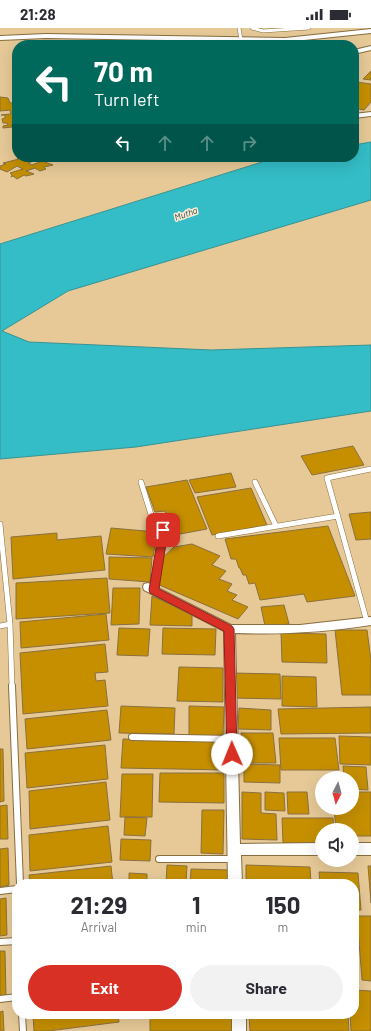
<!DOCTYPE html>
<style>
body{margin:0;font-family:Barlow,sans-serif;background:#f2f2f3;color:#2b2b33;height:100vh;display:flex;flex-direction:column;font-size:15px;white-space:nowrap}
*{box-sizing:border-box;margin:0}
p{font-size:13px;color:#7c7c81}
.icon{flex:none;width:22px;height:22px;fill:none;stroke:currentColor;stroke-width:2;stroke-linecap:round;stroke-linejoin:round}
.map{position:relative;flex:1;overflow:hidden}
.drawer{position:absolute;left:12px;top:851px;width:347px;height:140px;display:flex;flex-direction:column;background:#fff;border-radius:16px;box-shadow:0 4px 16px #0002}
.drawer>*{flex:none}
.hud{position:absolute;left:12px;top:12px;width:347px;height:122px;border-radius:16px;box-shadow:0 4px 16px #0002;background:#00695c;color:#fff;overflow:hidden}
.needle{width:26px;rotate:186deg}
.buttons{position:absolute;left:315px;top:743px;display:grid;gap:8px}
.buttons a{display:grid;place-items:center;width:44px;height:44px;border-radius:50%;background:#fff;box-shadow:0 4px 16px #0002;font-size:20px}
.pin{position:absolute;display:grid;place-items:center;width:34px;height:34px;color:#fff;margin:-17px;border-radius:8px;box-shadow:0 2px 6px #0006}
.me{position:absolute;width:44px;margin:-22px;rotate:359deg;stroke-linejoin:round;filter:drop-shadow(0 0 3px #0008)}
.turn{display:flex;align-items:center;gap:14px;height:84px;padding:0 16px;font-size:18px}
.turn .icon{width:52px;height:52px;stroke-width:2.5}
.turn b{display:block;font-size:28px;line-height:34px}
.lanes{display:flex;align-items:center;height:38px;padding:0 16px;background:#0003;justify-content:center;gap:20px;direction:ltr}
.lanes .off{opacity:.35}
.eta{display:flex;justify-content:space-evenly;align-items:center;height:68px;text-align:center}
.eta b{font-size:24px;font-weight:700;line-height:28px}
.button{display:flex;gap:8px;margin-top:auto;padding:8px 16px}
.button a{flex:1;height:46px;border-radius:24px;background:#d93025;color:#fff;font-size:16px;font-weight:700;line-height:46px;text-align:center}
.button a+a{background:#f2f2f3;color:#2b2b33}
.status{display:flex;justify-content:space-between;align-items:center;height:28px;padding:0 20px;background:#fff;direction:ltr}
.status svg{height:11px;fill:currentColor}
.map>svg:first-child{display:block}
.water{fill:#34bdc6;stroke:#379394}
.building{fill:#c58f00;stroke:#8a7040}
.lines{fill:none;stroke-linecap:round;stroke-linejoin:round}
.service-far2-casing{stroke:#876e3e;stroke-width:4}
.service-far1-casing{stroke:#876e3e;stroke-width:6}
.service-casing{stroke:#876e3e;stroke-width:8}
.minor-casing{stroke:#876e3e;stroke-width:2}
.tertiary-casing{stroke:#876e3e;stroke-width:2}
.service-far2{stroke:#fff;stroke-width:3}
.service-far1{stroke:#fff;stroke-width:5}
.service{stroke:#fff;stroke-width:6}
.minor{fill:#fff;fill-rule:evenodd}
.tertiary{fill:#fff;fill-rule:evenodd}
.route{fill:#d93025;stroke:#8d1f18}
.labels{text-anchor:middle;stroke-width:3;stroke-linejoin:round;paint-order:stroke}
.far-water-label{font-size:9px;font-style:italic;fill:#294547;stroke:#fbecd3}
</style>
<div class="status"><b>21:28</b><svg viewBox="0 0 49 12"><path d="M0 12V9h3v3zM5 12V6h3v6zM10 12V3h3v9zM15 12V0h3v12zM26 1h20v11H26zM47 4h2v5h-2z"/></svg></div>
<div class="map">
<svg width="371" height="1003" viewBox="0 0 371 1003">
<rect width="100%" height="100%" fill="#e6c997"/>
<path class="water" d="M 371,114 L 371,172 L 68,263 L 2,303 L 29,314 L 211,322 L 371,317 L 371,383 L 136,419 L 0,431 L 0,216 L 278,129 L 354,129 L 354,117 Z"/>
<path class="building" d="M 371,43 L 371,52 L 363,51 Z
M 356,54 L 371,56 L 371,74 L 364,82 L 354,80 L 354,55 Z
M 0,69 L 8,70 L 10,75 L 17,75 L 17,92 L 14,92 L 15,97 L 11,97 L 12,99 L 3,100 L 3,98 L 8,97 L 7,95 L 3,95 L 2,91 L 5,90 L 5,87 L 1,87 L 11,86 L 10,82 L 0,83 Z
M 20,129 L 38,129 L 39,131 L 28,135 L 32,137 L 42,133 L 53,137 L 44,139 L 46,141 L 40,143 L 35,140 L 26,143 L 34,146 L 26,148 L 24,147 L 17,151 L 13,148 L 11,149 L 12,147 L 10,145 L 23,141 L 17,138 L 7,144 L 0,141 L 0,138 L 6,136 L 3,135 L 19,131 L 17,130 Z
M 353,418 L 364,437 L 312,447 L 301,428 Z
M 231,445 L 236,459 L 195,465 L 189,452 Z
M 187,452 L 207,501 L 175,507 L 165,483 L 155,484 L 146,459 Z
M 251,460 L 267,497 L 212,507 L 197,469 Z
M 371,484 L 371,511 L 356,512 L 349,486 Z
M 328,498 L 355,568 L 307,574 L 304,566 L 260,572 L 255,555 L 249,556 L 246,547 L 243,547 L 240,540 L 239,540 L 236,531 L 231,531 L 225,511 Z
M 111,500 L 157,504 L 153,529 L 106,526 Z
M 57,505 L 57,512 L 101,508 L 105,542 L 13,551 L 11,509 Z
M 192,516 L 220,528 L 212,537 L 226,543 L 219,551 L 232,556 L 227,563 L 237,567 L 232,572 L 248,579 L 238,591 L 157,556 L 160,532 L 174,519 Z
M 109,529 L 152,530 L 150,554 L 109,551 Z
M 107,550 L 110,585 L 16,591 L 16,555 Z
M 113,560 L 140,560 L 139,596 L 111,597 Z
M 152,568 L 192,586 L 192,598 L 150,597 Z
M 284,577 L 289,596 L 265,598 L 261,579 Z
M 106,586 L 109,612 L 21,620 L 20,594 Z
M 119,600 L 150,601 L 148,628 L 117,627 Z
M 163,600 L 216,601 L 215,627 L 162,626 Z
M 335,602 L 367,602 L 371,632 L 371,667 L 342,667 Z
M 281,605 L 326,606 L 327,635 L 282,634 Z
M 105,616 L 108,644 L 95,645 L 96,653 L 105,652 L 108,678 L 23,686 L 20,625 Z
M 179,639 L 223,640 L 223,674 L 177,673 Z
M 232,645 L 280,646 L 281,671 L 232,670 Z
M 282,648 L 316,649 L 317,679 L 282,678 Z
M 121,678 L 175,680 L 174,706 L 119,705 Z
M 189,678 L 224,679 L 223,709 L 189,708 Z
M 371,679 L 371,705 L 281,706 L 278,681 Z
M 239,680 L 271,682 L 271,702 L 238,701 Z
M 107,682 L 111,712 L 27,721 L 25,691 Z
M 241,705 L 273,705 L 276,735 L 243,735 Z
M 339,708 L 371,709 L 371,737 L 340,736 Z
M 279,710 L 335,710 L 339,742 L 281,742 Z
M 123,711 L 226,714 L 226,742 L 121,740 Z
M 105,717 L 108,751 L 27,760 L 25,725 Z
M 0,721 L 3,721 L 4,773 L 0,774 Z
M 244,736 L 280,737 L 280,755 L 244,754 Z
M 343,738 L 366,739 L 368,762 L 352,761 L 352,750 L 344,750 Z
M 160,745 L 224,745 L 224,775 L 159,774 Z
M 122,746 L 153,746 L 152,789 L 120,789 Z
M 106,754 L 110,792 L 30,801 L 29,763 Z
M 242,764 L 261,765 L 261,785 L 276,786 L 277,812 L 242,811 Z
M 265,764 L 284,765 L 285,783 L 265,782 Z
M 287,764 L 307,764 L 309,786 L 288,786 Z
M 352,764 L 371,764 L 371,808 L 352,808 L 352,802 L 336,802 L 334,780 L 352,780 Z
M 7,777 L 8,811 L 0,811 L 0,778 Z
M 202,782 L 224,782 L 223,826 L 201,825 Z
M 125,789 L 147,790 L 145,808 L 124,807 Z
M 282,790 L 333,790 L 334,802 L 322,802 L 322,815 L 283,815 Z
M 108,798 L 112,834 L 30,843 L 29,807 Z
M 121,811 L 151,812 L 150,833 L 120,832 Z
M 8,820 L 9,857 L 0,859 L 0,821 Z
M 167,837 L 187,838 L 186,856 L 166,856 Z
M 246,837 L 310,839 L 311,856 L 246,856 Z
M 111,838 L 113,856 L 30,856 L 29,847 Z
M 368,838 L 371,838 L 371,875 Z
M 191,841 L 230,842 L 230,856 L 190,856 Z
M 319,844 L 358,845 L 361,882 L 354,882 L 354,856 L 320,856 Z
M 129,845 L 147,846 L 147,856 L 129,856 Z
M 6,870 L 7,907 L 0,908 L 0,871 Z
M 357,888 L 371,888 L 371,953 L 362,952 Z
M 0,923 L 5,923 L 6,968 L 0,968 Z
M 354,962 L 371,963 L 371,1003 L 351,1003 L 350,986 L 354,986 Z
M 3,983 L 4,1003 L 0,1003 L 0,984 Z
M 33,986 L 118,986 L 119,994 L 48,1003 L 34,1003 Z
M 150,986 L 236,986 L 236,1003 L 150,1003 Z
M 249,986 L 348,986 L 349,1003 L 250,1003 Z"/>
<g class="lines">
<g class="service-far2-casing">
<path id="service-far2" d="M 239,0 L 241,12
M 252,0 L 263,3 L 309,0"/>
</g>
<g class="service-far1-casing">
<path id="service-far1" d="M 141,454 L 153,493 L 163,502 L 153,562
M 255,454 L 276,498
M 0,496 L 10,596 L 12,659
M 218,508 L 338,488
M 367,594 L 327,450 L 371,441
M 0,598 L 10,596"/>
</g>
<g class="service-casing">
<path id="service" d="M 12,658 L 20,856
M 132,709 L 232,711
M 159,831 L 234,831
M 0,863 L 17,861
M 0,914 L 17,913
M 0,971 L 17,969
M 22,986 L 23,1003"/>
</g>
<g class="minor-casing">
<path id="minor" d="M 255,11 L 258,13 L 258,17 L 252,17 L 252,13 Z
M 371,18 L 371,22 L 354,26 L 354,22 Z
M 371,84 L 371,88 L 354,90 L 354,86 Z
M 148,555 L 231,597 L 300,597 L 371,589 L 371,597 C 326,604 280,607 235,605 L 240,816 L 322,815 L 322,827 L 241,827 L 242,856 L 228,856 L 224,603 L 144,562 L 143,559 L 144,556 Z
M 352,815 L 371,815 L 371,827 L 352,827 Z
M 232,986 L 246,986 L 246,1003 L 232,1003 Z"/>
</g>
<g class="tertiary-casing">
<path id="tertiary" d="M 371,1 L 371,5 L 285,14 L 46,10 L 0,12 L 0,8 L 46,6 L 285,10 Z"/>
</g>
<use href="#service-far2" class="service-far2"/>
<use href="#service-far1" class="service-far1"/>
<use href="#service" class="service"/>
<use href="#minor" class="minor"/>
<use href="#tertiary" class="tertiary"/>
</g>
<path class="route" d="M 163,499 L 168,502 L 159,561 L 232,598 L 234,601 L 237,726 L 236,730 L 228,730 L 227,726 L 224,603 L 150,565 L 149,562 L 159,502 Z"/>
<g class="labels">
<g class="far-water-label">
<text transform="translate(186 186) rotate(-19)" y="3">Mutha</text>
</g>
</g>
</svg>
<div class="buttons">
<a><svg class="needle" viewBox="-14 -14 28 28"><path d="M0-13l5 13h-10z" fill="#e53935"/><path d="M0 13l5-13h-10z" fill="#7c7c81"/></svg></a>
<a><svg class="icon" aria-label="sound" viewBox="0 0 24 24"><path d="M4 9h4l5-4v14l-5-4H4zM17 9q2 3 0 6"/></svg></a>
</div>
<div class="pin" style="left:163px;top:502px;background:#d93025"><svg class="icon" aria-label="arrive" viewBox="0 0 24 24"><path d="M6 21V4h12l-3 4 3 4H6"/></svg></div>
<svg class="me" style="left:232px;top:726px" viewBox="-20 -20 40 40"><circle r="19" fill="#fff"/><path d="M0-13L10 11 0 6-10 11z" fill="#d93025"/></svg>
<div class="hud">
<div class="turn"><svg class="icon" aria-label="left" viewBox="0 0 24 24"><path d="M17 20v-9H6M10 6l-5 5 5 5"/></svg><div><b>70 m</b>Turn left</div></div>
<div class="lanes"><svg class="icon" aria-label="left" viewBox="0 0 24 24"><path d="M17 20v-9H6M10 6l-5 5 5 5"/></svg><svg class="icon off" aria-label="ahead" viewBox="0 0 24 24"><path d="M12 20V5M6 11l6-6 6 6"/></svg><svg class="icon off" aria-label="ahead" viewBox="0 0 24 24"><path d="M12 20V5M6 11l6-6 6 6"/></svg><svg class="icon off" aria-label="right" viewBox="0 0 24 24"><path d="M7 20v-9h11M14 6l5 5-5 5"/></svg></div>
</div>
<section class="drawer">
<div class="eta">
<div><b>21:29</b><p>Arrival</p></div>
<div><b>1</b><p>min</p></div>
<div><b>150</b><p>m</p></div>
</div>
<div class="button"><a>Exit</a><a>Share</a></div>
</section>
</div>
